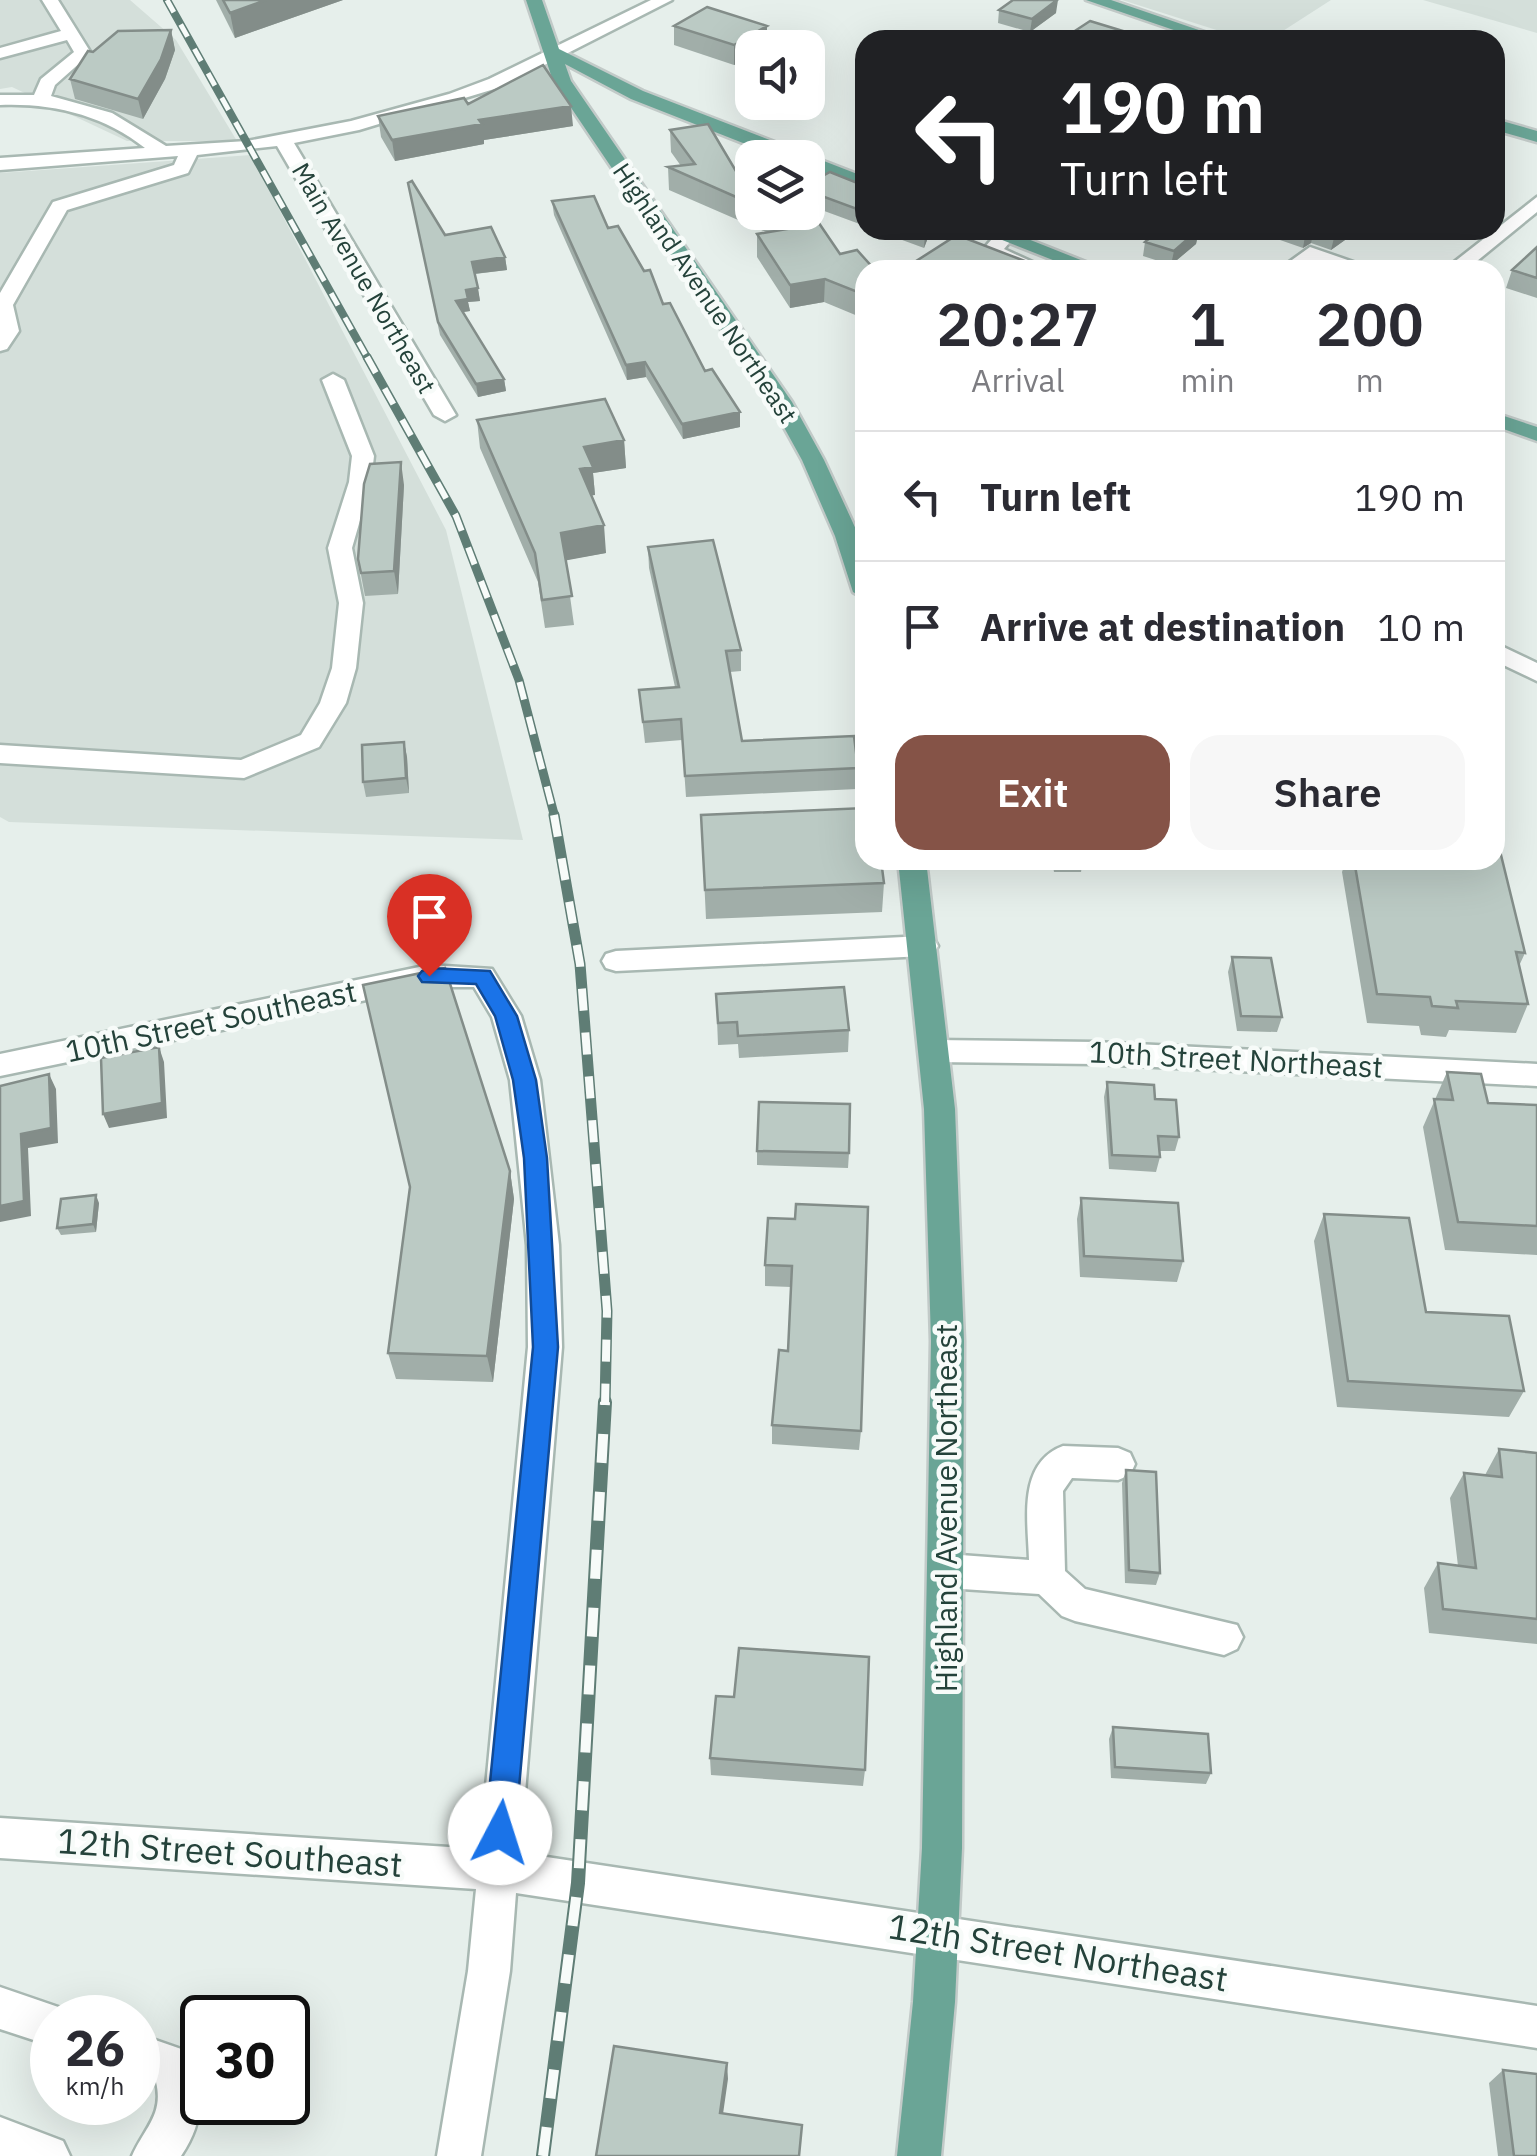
<!DOCTYPE html>
<style>
body{margin:0;font-family:"IBM Plex Sans",sans-serif;background:#f7f7f7;color:#2b2b33;height:100vh;display:flex;flex-direction:column;font-size:38px;white-space:nowrap}
*{box-sizing:border-box;margin:0}
p{font-size:32px;color:#7c7c81}
.icon{flex:none;width:55px;height:55px;fill:none;stroke:currentColor;stroke-width:2;stroke-linecap:round;stroke-linejoin:round}
.map{position:relative;flex:1;overflow:hidden}
.side{position:absolute;left:855px;top:260px;width:650px;height:610px;display:flex;flex-direction:column;background:#fff;border-radius:30px;box-shadow:0 10px 40px #0002}
.side>*{flex:none}
.banner{position:absolute;left:855px;top:30px;width:650px;height:210px;border-radius:30px;box-shadow:0 10px 40px #0002;background:#202124;color:#fff;overflow:hidden}
.tools{position:absolute;left:735px;top:30px;display:grid;gap:20px}
.tools a{display:grid;place-items:center;width:90px;height:90px;border-radius:20px;background:#fff;box-shadow:0 10px 40px #0002;font-size:50px}
.speed{position:absolute;left:30px;top:1995px;display:flex;gap:20px;font-size:50px;font-weight:700;text-align:center}
.speed>*{display:grid;place-content:center;width:130px;height:130px;border-radius:50%;background:#fff;box-shadow:0 10px 40px #0002;line-height:1}
.speed small{font-size:25px;font-weight:400}
.speed .limit{border:5px solid #111;border-radius:15px;background:#fff;color:#111}
.pin{position:absolute;display:grid;place-items:center;width:85px;height:85px;color:#fff;margin:-102px -42px;border-radius:50% 50% 50% 0;rotate:-45deg;box-shadow:0 0 10px #0007}
.pin .icon{rotate:45deg}
.me{position:absolute;width:110px;margin:-55px;rotate:5deg;stroke-linejoin:round;filter:drop-shadow(0 0 8px #0008)}
.turn{display:flex;align-items:center;gap:35px;height:210px;padding:0 40px;font-size:45px}
.turn .icon{width:130px;height:130px;stroke-width:2.5}
.turn b{display:block;font-size:70px;line-height:85px}
.eta{display:flex;justify-content:space-evenly;align-items:center;height:170px;text-align:center}
.eta b{font-size:60px;font-weight:600;line-height:70px}
.primary-button{display:flex;gap:20px;margin-top:auto;padding:20px 40px}
.primary-button a{flex:1;height:115px;border-radius:30px;background:#855347;color:#fff;font-size:40px;font-weight:600;line-height:115px;text-align:center}
.primary-button a+a{background:#f7f7f7;color:#2b2b33}
ul{padding:0;list-style:none}
li{display:flex;align-items:center;gap:30px;height:130px;padding:0 40px;border-top:2px solid #e1e1e2}
li div{flex:1}
li b{display:block;font-size:38px}
li em{font-style:normal}
.map>svg:first-child{display:block}
.built{fill:#d4dfda}
.lines{fill:none;stroke-linecap:round;stroke-linejoin:round}
.minor-casing{stroke:#a8b8b2;stroke-width:5}
.major-casing{stroke:#c2cac8;stroke-width:5}
.minor{fill:#fff;fill-rule:evenodd}
.major{fill:#6aa596;fill-rule:evenodd}
.rail-far3-casing{stroke:#5f7d75;stroke-width:8}
.rail-far2-casing{stroke:#5f7d75;stroke-width:9}
.rail-far1-casing{stroke:#5f7d75;stroke-width:11}
.rail-casing{stroke:#5f7d75;stroke-width:14}
.rail-far3{stroke:#f7fbf9;stroke-width:5;stroke-dasharray:14;stroke-linecap:butt}
.rail-far2{stroke:#f7fbf9;stroke-width:6;stroke-dasharray:18;stroke-linecap:butt}
.rail-far1{stroke:#f7fbf9;stroke-width:8;stroke-dasharray:22;stroke-linecap:butt}
.rail{stroke:#f7fbf9;stroke-width:10;stroke-dasharray:29;stroke-linecap:butt}
.wall{fill:#a1aea9}
.shaded-wall{fill:#838d89}
.building{fill:#bbcac4;stroke:#838d89;stroke-width:2.5}
.route{fill:#1a73e8;stroke:#114b97;stroke-width:2.5}
.labels{text-anchor:middle;stroke-width:9;stroke-linejoin:round;paint-order:stroke}
.far-street-label{font-size:25px;fill:#24423a;stroke:#f7fbf9}
.street-label{font-size:30px;fill:#24423a;stroke:#f7fbf9}
.near-street-label{font-size:35px;fill:#24423a;stroke:#f7fbf9}
</style>
<div class="map">
<svg width="1537" height="2156" viewBox="0 0 1537 2156">
<rect width="100%" height="100%" fill="#e6efeb"/>
<path class="built" d="M 0,0 L 130,0 L 176,40 L 237,141 L 127,141 L 12,87 L 0,89 Z
M 1122,0 L 1331,0 L 1269,40 L 1248,40 Z
M 1423,0 L 1537,0 L 1537,33 Z
M 251,155 L 446,530 L 523,840 L 9,822 L 0,817 L 0,173 Z"/>
<g class="lines">
<g class="minor-casing">
<path id="minor" d="M 42,0 L 58,0 L 91,53 L 55,85 L 51,96 L 112,113 L 166,146 L 247,141 L 351,121 L 449,94 L 489,79 L 651,0 L 672,0 L 501,87 L 359,130 L 294,143 L 456,415 L 445,421 L 434,415 L 277,146 L 197,155 L 188,173 L 67,210 L 13,305 L 19,331 L 7,349 L 0,351 L 0,293 L 53,202 L 174,165 L 178,156 L 0,170 L 0,158 L 145,148 C 103,115 53,103 0,105 L 0,95 L 34,95 L 41,79 L 74,52 L 67,40 L 0,58 L 0,48 L 61,31 Z
M 1537,197 L 1537,212 L 1466,270 L 1444,270 Z
M 1005,230 L 1015,236 L 1004,249 L 1050,270 L 1023,270 L 985,255 L 985,247 L 998,232 Z
M 1310,247 L 1365,266 L 1368,270 L 1339,270 L 1313,260 L 1300,270 L 1278,270 Z
M 333,374 L 344,380 L 374,456 L 371,482 L 352,548 L 363,603 L 356,668 L 346,703 L 319,747 L 244,778 L 0,763 L 0,745 L 241,760 L 301,735 L 320,703 L 332,668 L 339,603 L 328,548 L 349,482 L 352,456 L 322,380 Z
M 1495,643 L 1537,663 L 1537,681 L 1495,661 Z
M 924,936 L 934,939 L 938,946 L 934,953 L 924,956 L 616,971 L 606,968 L 602,961 L 606,954 L 616,951 Z
M 429,965 L 492,969 L 521,1016 L 540,1080 L 559,1245 L 562,1347 L 520,1853 L 1537,2006 L 1537,2048 L 516,1893 L 510,1971 L 481,2156 L 437,2156 L 468,1971 L 476,1889 L 0,1858 L 0,1818 L 480,1849 L 528,1347 L 527,1245 L 510,1080 L 492,1017 L 474,987 L 429,987 L 0,1076 L 0,1054 Z
M 935,1040 L 1095,1042 L 1537,1064 L 1537,1086 L 1095,1064 L 935,1062 L 925,1059 L 920,1051 L 925,1043 Z
M 1063,1446 L 1118,1448 L 1130,1453 L 1135,1464 L 1130,1475 L 1118,1480 L 1072,1478 L 1063,1491 L 1065,1571 L 1085,1589 L 1237,1625 L 1243,1637 L 1237,1649 L 1224,1655 L 1075,1621 L 1062,1616 L 1039,1594 L 947,1588 L 934,1583 L 929,1571 L 934,1559 L 947,1554 L 1029,1560 C 1028,1521 1017,1463 1063,1446 Z
M 0,1987 L 67,2010 L 70,2018 L 52,2018 L 52,2046 L 0,2029 Z
M 138,2034 L 187,2051 C 203,2090 206,2119 181,2156 L 132,2156 C 144,2128 164,2115 156,2082 L 138,2076 Z
M 0,2117 L 63,2141 L 70,2156 L 0,2156 Z"/>
</g>
<g class="major-casing">
<path id="major" d="M 526,0 L 542,0 L 559,49 L 643,91 L 865,177 L 865,189 L 858,187 L 808,167 L 808,158 L 781,158 L 631,99 L 565,64 L 571,81 L 792,402 L 824,460 L 859,536 L 865,556 L 865,599 L 853,592 L 835,536 L 802,460 L 770,402 L 553,81 Z
M 1086,0 L 1111,0 L 1228,40 L 1203,40 Z
M 1495,119 L 1537,131 L 1537,142 L 1495,130 Z
M 977,230 L 1005,230 L 1106,270 L 1078,270 Z
M 1495,413 L 1537,427 L 1537,441 L 1495,426 Z
M 898,860 L 926,860 L 955,1109 L 964,1341 L 962,1848 L 955,2002 L 941,2156 L 897,2156 L 913,2002 L 922,1848 L 931,1341 L 924,1109 Z"/>
</g>
<use href="#minor" class="minor"/>
<use href="#major" class="major"/>
<g class="rail-far3-casing">
<path id="rail-far3" d="M 167,0 L 368,359"/>
</g>
<g class="rail-far2-casing">
<path id="rail-far2" d="M 367,357 L 456,516 L 519,680 L 555,818"/>
</g>
<g class="rail-far1-casing">
<path id="rail-far1" d="M 554,815 L 580,964 L 607,1311 L 605,1405"/>
</g>
<g class="rail-casing">
<path id="rail" d="M 543,2156 L 578,1883 L 605,1402"/>
</g>
<use href="#rail-far3" class="rail-far3"/>
<use href="#rail-far2" class="rail-far2"/>
<use href="#rail-far1" class="rail-far1"/>
<use href="#rail" class="rail"/>
</g>
<path class="wall" d="M 216,0 L 343,0 L 235,38 Z
M 999,10 L 1056,13 L 1030,32 L 998,23 Z
M 674,26 L 767,46 L 734,65 L 674,45 Z
M 171,30 L 175,50 L 165,79 L 143,119 L 75,99 L 70,79 L 93,52 Z
M 468,104 L 573,126 L 484,140 L 484,144 L 395,161 L 381,137 L 378,116 Z
M 670,130 L 752,198 L 752,212 L 808,212 L 840,254 L 865,270 L 865,319 L 824,302 L 790,308 L 757,257 L 757,234 L 766,232 L 669,190 L 668,167 L 681,166 L 671,152 Z
M 408,183 L 445,235 L 505,257 L 507,270 L 475,274 L 480,301 L 468,302 L 470,311 L 463,312 L 504,379 L 506,391 L 478,397 L 440,335 Z
M 808,184 L 865,186 L 865,226 L 808,205 Z
M 552,201 L 608,228 L 663,304 L 705,371 L 740,412 L 740,427 L 683,439 L 646,377 L 627,380 L 554,215 Z
M 875,230 L 931,230 L 924,248 Z
M 1199,230 L 1196,244 L 1171,265 L 1143,256 L 1145,242 Z
M 1251,230 L 1359,230 L 1331,250 L 1311,243 L 1303,248 Z
M 1411,230 L 1445,230 L 1435,238 Z
M 1537,247 L 1537,298 L 1506,288 L 1512,270 Z
M 477,420 L 624,440 L 626,468 L 593,473 L 595,495 L 591,495 L 606,553 L 565,560 L 574,625 L 545,628 L 538,582 L 480,448 Z
M 404,485 L 398,594 L 365,596 L 358,559 Z
M 648,547 L 741,650 L 741,671 L 730,672 L 742,741 L 858,768 L 857,789 L 686,797 L 682,740 L 645,743 L 639,690 L 675,687 L 649,568 Z
M 404,742 L 407,757 L 409,793 L 366,797 L 363,782 Z
M 701,815 L 884,883 L 882,912 L 706,919 Z
M 1052,860 L 1083,860 L 1081,872 L 1054,872 Z
M 1346,860 L 1495,860 L 1525,953 L 1519,966 L 1528,1004 L 1516,1033 L 1449,1030 L 1446,1037 L 1421,1035 L 1419,1026 L 1367,1023 L 1342,872 Z
M 1232,957 L 1282,1017 L 1277,1032 L 1237,1031 L 1228,972 Z
M 716,994 L 849,1030 L 848,1052 L 739,1058 L 738,1044 L 718,1045 Z
M 1447,1072 L 1488,1103 L 1537,1105 L 1537,1255 L 1445,1250 L 1423,1127 Z
M 1107,1082 L 1155,1099 L 1179,1137 L 1175,1151 L 1159,1151 L 1160,1157 L 1156,1172 L 1109,1169 L 1104,1097 Z
M 757,1151 L 849,1153 L 848,1168 L 757,1165 Z
M 510,1171 L 514,1199 L 493,1382 L 396,1379 L 388,1353 Z
M 1081,1198 L 1183,1261 L 1177,1282 L 1080,1277 L 1077,1219 Z
M 99,1203 L 96,1232 L 61,1235 L 57,1228 Z
M 1324,1214 L 1426,1312 L 1524,1391 L 1509,1417 L 1337,1407 L 1314,1241 Z
M 795,1219 L 861,1431 L 859,1450 L 772,1444 L 772,1425 L 788,1351 L 791,1287 L 765,1286 L 765,1265 Z
M 1499,1449 L 1537,1453 L 1537,1644 L 1429,1633 L 1424,1588 L 1438,1563 L 1458,1566 L 1450,1498 L 1464,1473 L 1485,1475 Z
M 1126,1470 L 1160,1573 L 1156,1585 L 1125,1583 L 1122,1483 Z
M 1113,1727 L 1211,1773 L 1206,1784 L 1111,1778 L 1109,1739 Z
M 710,1758 L 865,1770 L 863,1786 L 711,1775 Z
M 1503,2070 L 1537,2156 L 1498,2156 L 1489,2083 Z"/>
<path class="shaded-wall" d="M 266,0 L 343,0 L 235,38 L 230,13 Z
M 1058,0 L 1056,13 L 1030,32 L 1032,19 Z
M 767,26 L 767,46 L 752,48 L 752,55 L 734,65 L 734,45 Z
M 171,30 L 175,50 L 165,79 L 143,119 L 138,99 Z
M 1126,32 L 1125,40 L 1113,40 Z
M 571,106 L 573,126 L 484,140 L 484,144 L 395,161 L 392,140 L 479,120 Z
M 926,230 L 931,230 L 924,248 L 925,234 Z
M 1199,230 L 1196,244 L 1171,265 L 1174,251 Z
M 1306,230 L 1314,230 L 1311,243 L 1303,248 Z
M 1336,230 L 1359,230 L 1331,250 Z
M 1437,230 L 1445,230 L 1435,238 Z
M 505,257 L 507,270 L 473,274 L 472,262 Z
M 825,279 L 824,302 L 790,308 L 790,285 Z
M 478,288 L 480,301 L 468,302 L 470,311 L 457,313 L 456,301 L 466,290 Z
M 645,362 L 646,377 L 627,380 L 626,365 Z
M 504,379 L 506,391 L 478,397 L 476,384 Z
M 740,412 L 740,427 L 683,439 L 682,424 Z
M 624,440 L 626,468 L 593,473 L 595,495 L 582,497 L 580,469 L 584,447 Z
M 401,462 L 404,485 L 398,594 L 394,571 Z
M 604,525 L 606,553 L 563,561 L 561,533 Z
M 404,742 L 407,757 L 409,793 L 406,778 Z
M 159,1047 L 164,1062 L 167,1118 L 109,1128 L 103,1114 Z
M 49,1074 L 56,1089 L 58,1143 L 28,1148 L 31,1216 L 0,1222 L 0,1206 L 21,1134 Z
M 510,1171 L 514,1199 L 493,1382 L 487,1356 Z
M 96,1195 L 99,1203 L 96,1232 L 93,1224 Z
M 727,2063 L 728,2079 L 721,2128 L 720,2113 Z"/>
<path class="building" d="M 223,0 L 266,0 L 230,13 Z
M 1013,0 L 1057,0 L 1032,19 L 999,10 Z
M 707,7 L 767,26 L 734,45 L 674,26 Z
M 1090,21 L 1126,32 L 1113,40 L 1061,40 Z
M 171,30 L 161,59 L 138,99 L 70,79 L 88,51 L 93,52 L 118,31 Z
M 543,65 L 571,106 L 479,120 L 482,124 L 392,140 L 378,116 L 464,98 L 468,104 Z
M 708,124 L 752,198 L 752,204 L 668,167 L 695,164 L 670,130 Z
M 830,172 L 865,186 L 865,212 L 808,191 L 808,184 Z
M 412,181 L 445,235 L 491,227 L 505,257 L 472,262 L 478,288 L 466,290 L 468,299 L 456,301 L 504,379 L 476,384 L 438,322 L 408,183 Z
M 594,196 L 608,228 L 618,226 L 644,271 L 650,270 L 663,304 L 670,303 L 705,371 L 712,369 L 740,412 L 682,424 L 645,362 L 626,365 L 552,201 Z
M 808,207 L 840,254 L 857,250 L 875,270 L 865,270 L 865,295 L 825,279 L 790,285 L 757,234 L 805,226 L 773,212 L 808,212 Z
M 1159,230 L 1198,230 L 1174,251 L 1145,242 Z
M 957,235 L 1048,270 L 902,270 Z
M 1537,247 L 1537,278 L 1512,270 Z
M 605,399 L 624,440 L 584,447 L 593,467 L 580,469 L 604,525 L 561,533 L 572,596 L 542,600 L 535,553 L 477,420 Z
M 401,462 L 394,571 L 361,573 L 358,559 L 364,484 L 370,464 Z
M 713,540 L 741,650 L 726,651 L 742,741 L 854,736 L 858,768 L 685,776 L 681,719 L 643,722 L 639,690 L 679,687 L 648,547 Z
M 404,742 L 406,778 L 363,782 L 362,745 Z
M 865,808 L 865,860 L 881,860 L 884,883 L 705,890 L 701,815 Z
M 1495,851 L 1500,851 L 1525,953 L 1516,952 L 1528,1004 L 1456,1001 L 1458,1008 L 1432,1006 L 1430,997 L 1377,994 L 1354,860 L 1495,860 Z
M 1232,957 L 1271,958 L 1282,1017 L 1241,1016 Z
M 445,968 L 510,1171 L 487,1356 L 388,1353 L 410,1187 L 363,985 Z
M 844,987 L 849,1030 L 738,1036 L 737,1022 L 718,1023 L 716,994 Z
M 159,1047 L 162,1103 L 103,1114 L 101,1058 Z
M 1447,1072 L 1481,1074 L 1488,1103 L 1537,1105 L 1537,1226 L 1458,1222 L 1434,1099 L 1453,1100 Z
M 49,1074 L 51,1128 L 21,1134 L 24,1201 L 0,1206 L 0,1086 Z
M 1107,1082 L 1154,1085 L 1155,1099 L 1176,1100 L 1179,1137 L 1158,1136 L 1160,1157 L 1112,1155 Z
M 759,1102 L 850,1104 L 849,1153 L 757,1151 Z
M 96,1195 L 93,1224 L 57,1228 L 61,1199 Z
M 1081,1198 L 1178,1203 L 1183,1261 L 1084,1256 Z
M 796,1204 L 868,1207 L 861,1431 L 772,1425 L 779,1350 L 788,1351 L 792,1266 L 765,1265 L 768,1218 L 795,1219 Z
M 1324,1214 L 1409,1218 L 1426,1312 L 1509,1316 L 1524,1391 L 1348,1381 Z
M 1499,1449 L 1537,1453 L 1537,1619 L 1443,1609 L 1438,1563 L 1476,1568 L 1464,1473 L 1502,1477 Z
M 1126,1470 L 1156,1472 L 1160,1573 L 1129,1570 Z
M 739,1648 L 869,1657 L 865,1770 L 710,1758 L 716,1696 L 734,1697 Z
M 1113,1727 L 1208,1734 L 1211,1773 L 1115,1767 Z
M 614,2046 L 727,2063 L 720,2113 L 802,2125 L 799,2156 L 596,2156 Z
M 1503,2070 L 1537,2074 L 1537,2156 L 1514,2156 Z"/>
<path class="route" d="M 429,968 L 490,971 L 517,1016 L 536,1080 L 547,1158 L 558,1347 L 515,1833 L 511,1844 L 500,1848 L 490,1844 L 485,1833 L 533,1347 L 524,1158 L 513,1080 L 495,1016 L 476,984 L 422,982 L 418,976 L 422,971 Z"/>
<g class="labels">
<g class="far-street-label">
<text transform="translate(364 278) rotate(60)" y="9">Main Avenue Northeast</text>
<text transform="translate(705 293) rotate(56)" y="9">Highland Avenue Northeast</text>
</g>
<g class="street-label">
<text transform="translate(211 1022) rotate(-12)" y="10">10th Street Southeast</text>
<text transform="translate(1236 1060) rotate(3)" y="10">10th Street Northeast</text>
<text transform="translate(947 1508) rotate(-90)" y="10">Highland Avenue Northeast</text>
</g>
<g class="near-street-label">
<text transform="translate(230 1853) rotate(4)" y="12">12th Street Southeast</text>
<text transform="translate(1058 1953) rotate(9)" y="12">12th Street Northeast</text>
</g>
</g>
</svg>
<div class="tools">
<a><svg class="icon" aria-label="sound" viewBox="0 0 24 24"><path d="M4 9h4l5-4v14l-5-4H4zM17 9q2 3 0 6"/></svg></a>
<a><svg class="icon" aria-label="layers" viewBox="0 0 24 24"><path d="M12 4l9 5-9 5-9-5zM3 14l9 5 9-5"/></svg></a>
</div>
<div class="speed"><div>26<small>km/h</small></div><div class="limit">30</div></div>
<div class="pin" style="left:429px;top:976px;background:#d93025"><svg class="icon" aria-label="arrive" viewBox="0 0 24 24"><path d="M6 21V4h12l-3 4 3 4H6"/></svg></div>
<svg class="me" style="left:500px;top:1833px" viewBox="-20 -20 40 40"><circle r="19" fill="#fff"/><path d="M0-13L10 11 0 6-10 11z" fill="#1a73e8"/></svg>
<div class="banner">
<div class="turn"><svg class="icon" aria-label="left" viewBox="0 0 24 24"><path d="M17 20v-9H6M10 6l-5 5 5 5"/></svg><div><b>190 m</b>Turn left</div></div>
</div>
<section class="side">
<div class="eta">
<div><b>20:27</b><p>Arrival</p></div>
<div><b>1</b><p>min</p></div>
<div><b>200</b><p>m</p></div>
</div>
<ul>
<li><svg class="icon" aria-label="left" viewBox="0 0 24 24"><path d="M17 20v-9H6M10 6l-5 5 5 5"/></svg><div><b>Turn left</b></div><em>190 m</em></li>
<li><svg class="icon" aria-label="arrive" viewBox="0 0 24 24"><path d="M6 21V4h12l-3 4 3 4H6"/></svg><div><b>Arrive at destination</b></div><em>10 m</em></li>
</ul>
<div class="primary-button"><a>Exit</a><a>Share</a></div>
</section>
</div>
